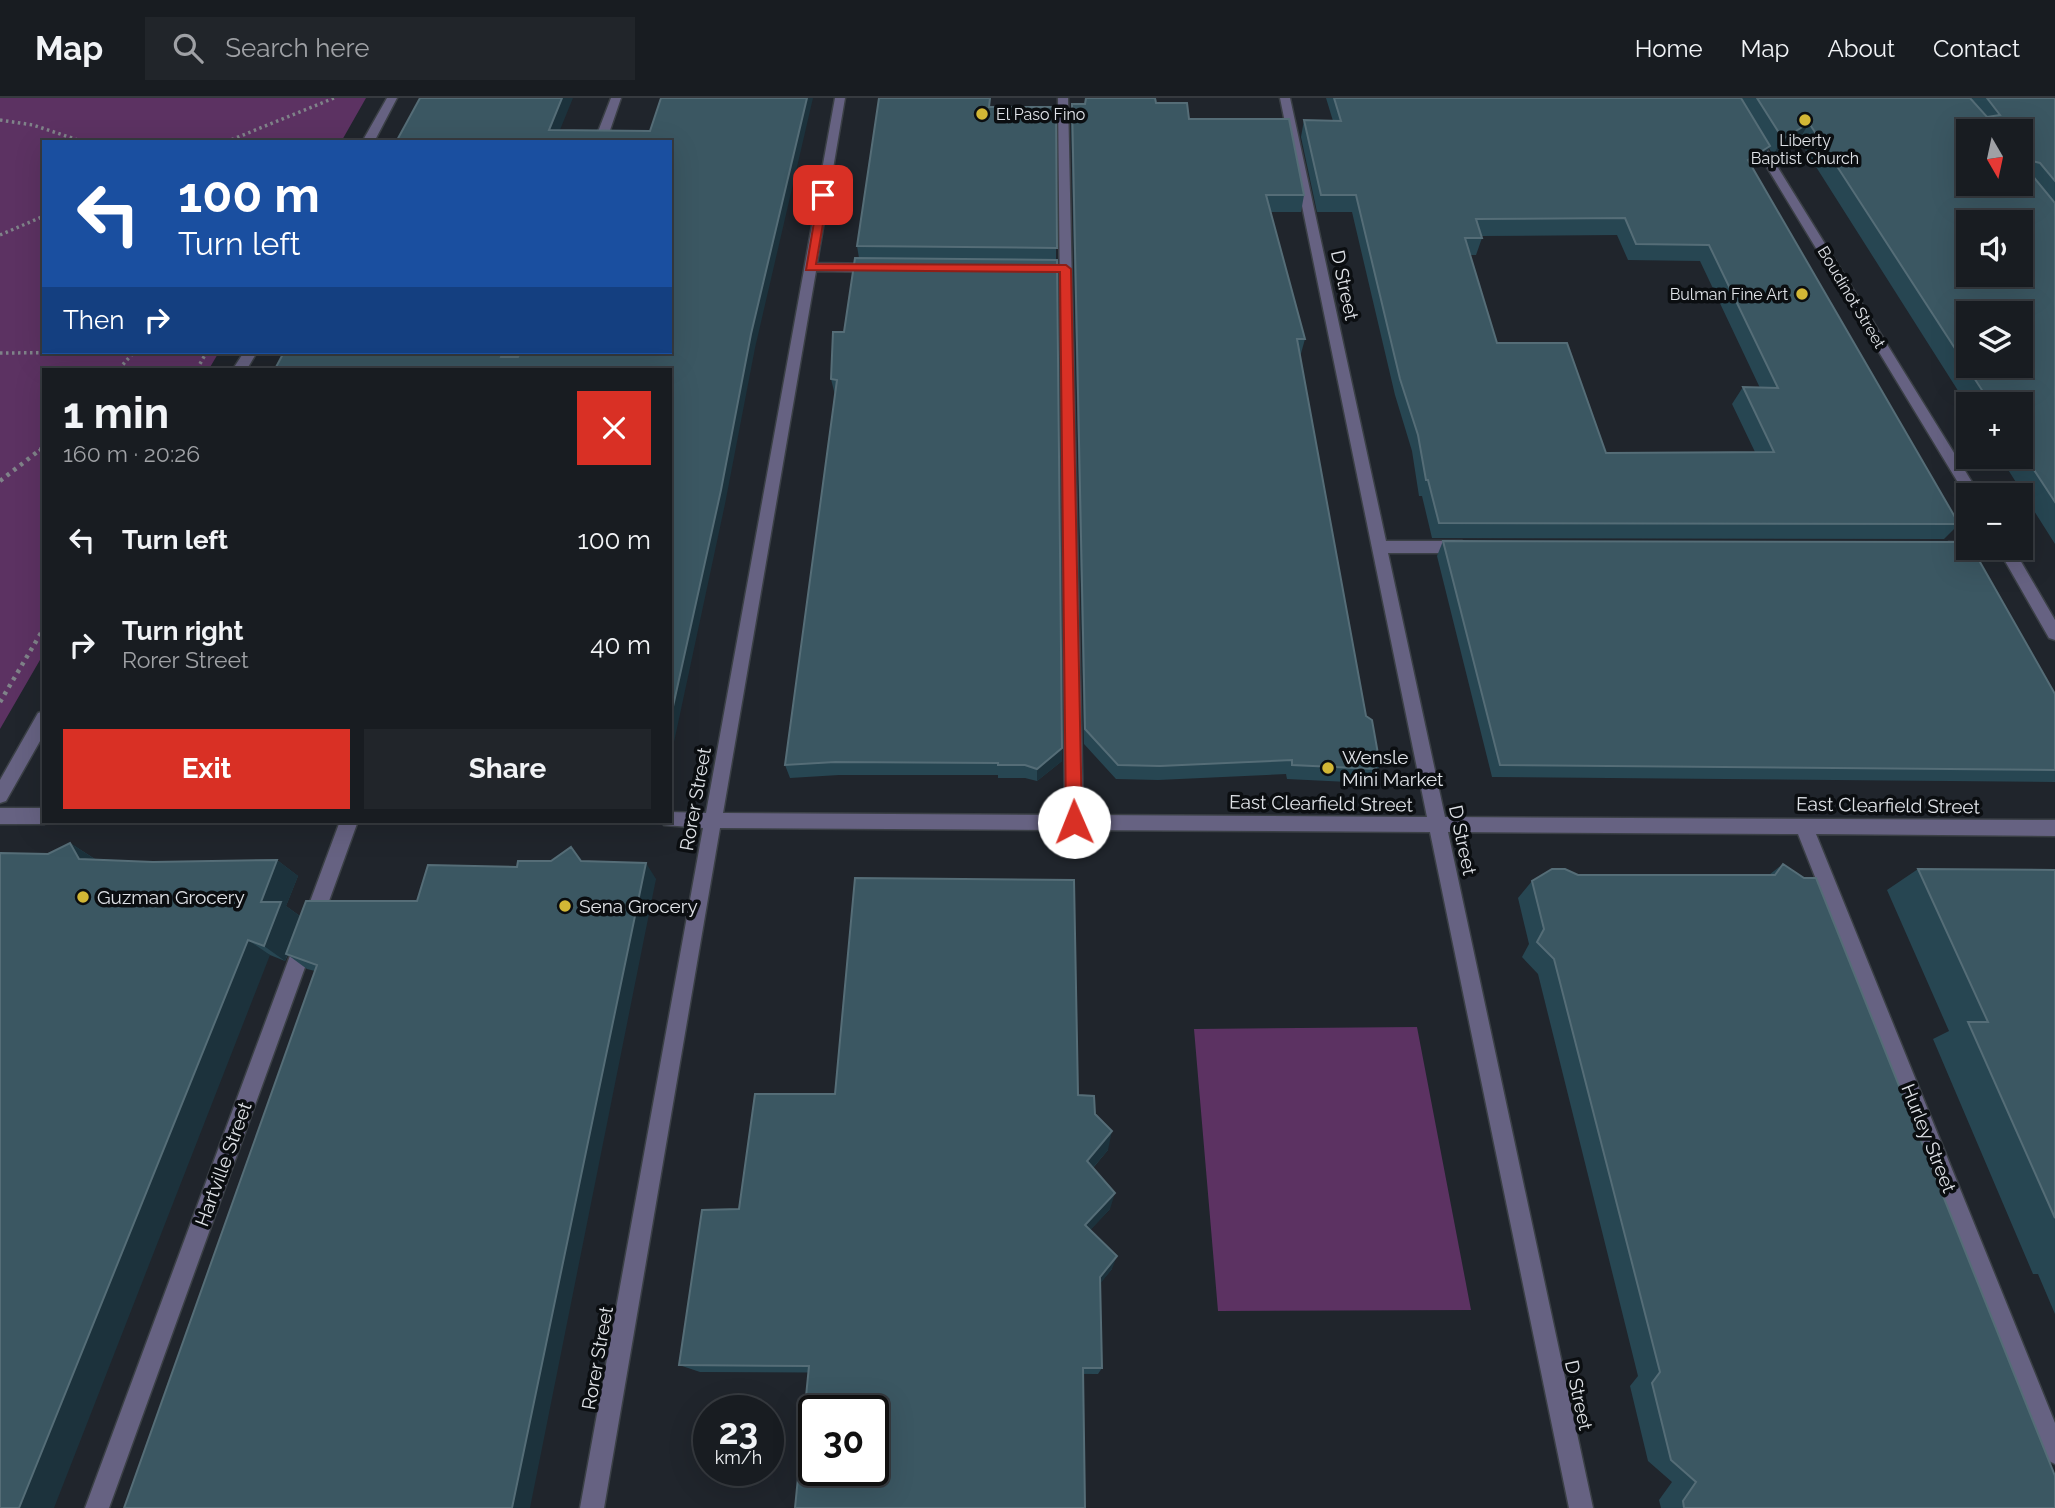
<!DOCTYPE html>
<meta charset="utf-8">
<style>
body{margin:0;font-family:Raleway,sans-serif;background:#21252a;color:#f1f3f6;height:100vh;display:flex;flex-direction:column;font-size:26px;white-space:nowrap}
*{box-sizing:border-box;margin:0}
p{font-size:23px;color:#9fa1a5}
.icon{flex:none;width:38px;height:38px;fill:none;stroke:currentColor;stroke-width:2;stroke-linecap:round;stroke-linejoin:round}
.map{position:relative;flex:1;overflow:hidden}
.panel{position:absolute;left:42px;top:270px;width:630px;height:455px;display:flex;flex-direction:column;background:#181c21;border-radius:0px;box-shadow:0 7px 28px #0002,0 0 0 2px #363a3f}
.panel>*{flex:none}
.hud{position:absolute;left:42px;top:42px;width:630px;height:214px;border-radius:0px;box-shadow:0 7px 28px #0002,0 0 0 2px #363a3f;background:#1a4fa0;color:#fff;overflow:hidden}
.needle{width:46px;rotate:171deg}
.controls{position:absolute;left:1956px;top:21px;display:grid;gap:14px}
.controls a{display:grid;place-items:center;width:77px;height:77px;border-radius:0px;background:#181c21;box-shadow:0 7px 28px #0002,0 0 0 2px #363a3f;font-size:35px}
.speed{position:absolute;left:693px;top:1297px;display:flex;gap:14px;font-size:35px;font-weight:700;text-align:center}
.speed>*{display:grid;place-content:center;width:91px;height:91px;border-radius:50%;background:#181c21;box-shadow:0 7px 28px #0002,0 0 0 2px #363a3f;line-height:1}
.speed small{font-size:18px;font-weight:400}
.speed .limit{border:4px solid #111;border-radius:10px;background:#fff;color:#111}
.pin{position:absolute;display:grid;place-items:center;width:60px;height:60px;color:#fff;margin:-30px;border-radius:14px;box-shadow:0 4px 10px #0006}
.me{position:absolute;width:77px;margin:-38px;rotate:359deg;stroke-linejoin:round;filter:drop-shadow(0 0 5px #0008)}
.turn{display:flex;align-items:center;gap:24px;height:147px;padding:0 21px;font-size:32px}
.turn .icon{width:91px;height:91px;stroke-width:2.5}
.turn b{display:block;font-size:49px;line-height:60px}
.then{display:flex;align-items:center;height:66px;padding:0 21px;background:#0003;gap:14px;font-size:26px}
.round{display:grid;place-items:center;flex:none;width:74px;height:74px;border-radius:0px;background:#21252a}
.summary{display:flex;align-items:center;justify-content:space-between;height:119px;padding:0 21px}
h1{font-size:42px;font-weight:700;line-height:52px}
.cta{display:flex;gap:14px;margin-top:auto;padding:14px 21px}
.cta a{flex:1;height:80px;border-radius:0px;background:#d93025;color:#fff;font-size:28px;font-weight:700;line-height:80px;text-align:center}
.cta a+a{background:#21252a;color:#f1f3f6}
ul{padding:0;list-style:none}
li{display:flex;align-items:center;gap:21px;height:105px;padding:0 21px}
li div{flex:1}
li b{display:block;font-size:26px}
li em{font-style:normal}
header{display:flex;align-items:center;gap:42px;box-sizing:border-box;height:98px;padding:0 35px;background:#181c21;border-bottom:2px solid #363a3f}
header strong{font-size:33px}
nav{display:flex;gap:38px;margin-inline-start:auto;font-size:24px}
.search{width:490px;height:63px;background:#21252a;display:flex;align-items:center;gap:18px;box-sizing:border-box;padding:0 24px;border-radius:0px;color:#9fa1a5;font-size:26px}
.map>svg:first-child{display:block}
.green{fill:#5c3262}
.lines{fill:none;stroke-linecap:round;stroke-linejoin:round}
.minor-casing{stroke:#3b4046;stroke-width:3}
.path-far1{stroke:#7f8389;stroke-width:3.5;stroke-dasharray:2.5 3.5;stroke-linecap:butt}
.path{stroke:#7f8389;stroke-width:4.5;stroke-dasharray:3.5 5;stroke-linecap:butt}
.minor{fill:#666282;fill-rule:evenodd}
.wall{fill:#274652;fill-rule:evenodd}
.shaded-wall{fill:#1c323c}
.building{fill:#3b5762;stroke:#556d77;stroke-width:2;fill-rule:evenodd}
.route{fill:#d93025;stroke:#8d1f18;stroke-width:2}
.poi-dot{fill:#d2b735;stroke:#0b0e11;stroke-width:2.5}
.labels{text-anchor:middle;stroke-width:7;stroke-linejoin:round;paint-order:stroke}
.far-poi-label{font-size:16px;fill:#e0e3e8;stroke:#0b0e11;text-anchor:start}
.far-street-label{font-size:16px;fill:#e0e3e8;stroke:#0b0e11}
.street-label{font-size:19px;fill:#e0e3e8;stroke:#0b0e11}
.poi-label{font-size:19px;fill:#e0e3e8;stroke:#0b0e11;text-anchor:start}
</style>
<header>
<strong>Map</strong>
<div class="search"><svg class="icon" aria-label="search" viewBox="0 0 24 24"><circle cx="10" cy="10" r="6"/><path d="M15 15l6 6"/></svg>Search here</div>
<nav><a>Home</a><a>Map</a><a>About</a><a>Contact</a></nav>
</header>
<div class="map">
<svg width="2055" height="1410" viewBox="0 0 2055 1410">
<rect width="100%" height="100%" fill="#20252c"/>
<path class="green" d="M 0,0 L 366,0 L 341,44 L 44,44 L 44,254 L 219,254 L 209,271 L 44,271 L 44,555 L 0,631 Z
M 1417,929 L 1471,1212 L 1218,1213 L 1194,931 Z"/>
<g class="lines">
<g class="minor-casing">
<path id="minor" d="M 387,0 L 397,0 L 374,44 L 362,44 Z
M 611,0 L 621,0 L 606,44 L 594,44 Z
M 835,0 L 845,0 L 817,165 L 877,166 L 883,170 L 877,174 L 816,173 L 723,715 L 1065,717 L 1058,0 L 1068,0 L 1083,717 L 1427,719 L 1280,0 L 1290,0 L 1386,443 L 1462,443 L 1470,449 L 1462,455 L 1388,455 L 1445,719 L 2055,722 L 2055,738 L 1816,736 L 2055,1325 L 2055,1366 L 2047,1362 L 2043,1354 L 1798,736 L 1448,734 L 1593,1410 L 1569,1410 L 1430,734 L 720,730 L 604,1410 L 580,1410 L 703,730 L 664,727 L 662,723 L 670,723 L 670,714 L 706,715 Z
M 1725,0 L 1735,0 L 1980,397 L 1969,397 L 1968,401 Z
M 244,254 L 257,254 L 247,271 L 233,271 Z
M 1949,444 L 1969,444 L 1969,450 L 2013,450 L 2055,522 L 2055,542 L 2049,540 L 2001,456 L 1944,454 L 1941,450 L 1944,446 Z
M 44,613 L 44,636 L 6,703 L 0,705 L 0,682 L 38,615 Z
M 0,710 L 44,710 L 44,723 L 51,723 L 44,726 L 0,726 Z
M 340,723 L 358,723 L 109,1410 L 85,1410 Z"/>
</g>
<path class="path-far1" d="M 0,22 L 33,27 L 84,44
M 226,44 L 334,0
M 0,137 L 44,118
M 0,255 L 150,254
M 119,271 L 134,254
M 197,271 L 205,257
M 39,353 L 44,349"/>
<path class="path" d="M 0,383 L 41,351
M 0,604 L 44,530"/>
<use href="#minor" class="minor"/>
</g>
<path class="wall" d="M 879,0 L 990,0 L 990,9 L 1056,9 L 1056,162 L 1062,650 L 1062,663 L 1037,683 L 1025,680 L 998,680 L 998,677 L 839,677 L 790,680 L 785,667 L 835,297 L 831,281 L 844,234 L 859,160 L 857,148 Z
M 1326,0 L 2055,0 L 2055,446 L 2000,359 L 2021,359 L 2021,306 L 1969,306 L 1969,310 L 1799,42 L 1773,57 L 1769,50 L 1761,65 L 1752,70 L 1959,426 L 1944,441 L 1432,440 L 1422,398 L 1419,398 L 1412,353 L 1395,297 L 1352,114 L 1317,114 L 1301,39 L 1304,22 L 1333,23 ZM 1617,137 L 1628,162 L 1700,163 L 1760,290 L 1743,289 L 1732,306 L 1755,354 L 1606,355 L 1497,245 L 1470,157 L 1476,157 L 1482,140 L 1481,138 Z
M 1156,5 L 1304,97 L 1301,114 L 1271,114 L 1305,241 L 1300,259 L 1366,618 L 1380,667 L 1373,681 L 1371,681 L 1369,685 L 1287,681 L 1286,676 L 1158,682 L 1116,681 L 1084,646 L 1071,23 L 1072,6 Z
M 1443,443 L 2055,596 L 2055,684 L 1492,679 L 1437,458 Z
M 70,745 L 95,761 L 153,764 L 277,762 L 298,778 L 286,808 L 300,818 L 417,803 L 517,769 L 581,763 L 656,781 L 189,1229 L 315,873 L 307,871 L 288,857 L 285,863 L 270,857 L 48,756 Z
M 1783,766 L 2055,1410 L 1661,1410 L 1659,1402 L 1672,1384 L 1648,1363 L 1630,1288 L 1638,1278 L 1538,876 L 1522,859 L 1529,846 L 1518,800 L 1532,783 L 1769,777 Z
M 1918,771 L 2055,772 L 2055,1216 L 2038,1176 L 2033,1176 L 1933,941 L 1949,933 L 1887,792 Z
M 1078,997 L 1095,1016 L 1108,1052 L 1093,1070 L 1110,1111 L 1090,1132 L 1112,1171 L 1100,1185 L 1102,1270 L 1098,1276 L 700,1274 L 679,1267 L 739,1111 Z"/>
<path class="shaded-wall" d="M 562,0 L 573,0 L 555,44 L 549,32 Z
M 807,0 L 813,0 L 755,250 L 725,406 L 674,644 L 670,637 L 670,622 L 751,236 Z
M 1809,25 L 1799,42 L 1773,57 L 1783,41 Z
M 1770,48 L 1761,65 L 1739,78 L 1748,62 Z
M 503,254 L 514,254 L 508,271 L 501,259 Z
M 1062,650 L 1062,663 L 1037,683 L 1037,671 Z
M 70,745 L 96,762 L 79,761 Z
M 277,762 L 298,778 L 286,808 L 301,819 L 285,863 L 264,848 L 261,804 Z
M 646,765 L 656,781 L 530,1410 L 512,1410 Z
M 248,842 L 270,857 L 54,1410 L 19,1410 Z
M 1112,1033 L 1108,1052 L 1083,1081 L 1087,1063 Z
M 1115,1095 L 1110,1111 L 1082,1141 L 1085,1127 Z
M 1117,1158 L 1112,1171 L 1096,1191 L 1100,1179 Z"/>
<path class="building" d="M 420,0 L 562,0 L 549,32 L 650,33 L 661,0 L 807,0 L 751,236 L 721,392 L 670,622 L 670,271 L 275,271 L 284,254 L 503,254 L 501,259 L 518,259 L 520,254 L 670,254 L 670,44 L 396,44 Z
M 879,0 L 990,0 L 989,9 L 1056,9 L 1057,150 L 857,148 Z
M 1086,0 L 1155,0 L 1156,5 L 1187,5 L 1189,21 L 1289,21 L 1304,97 L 1266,97 L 1305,241 L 1297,241 L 1366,618 L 1372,622 L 1380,667 L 1375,667 L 1376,671 L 1292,667 L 1292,662 L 1160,668 L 1118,667 L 1085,631 L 1072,6 L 1085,6 Z
M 1334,0 L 1741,0 L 1770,48 L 1748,62 L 1959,426 L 1439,425 L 1428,382 L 1426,382 L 1418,337 L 1400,281 L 1356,97 L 1321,97 L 1304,22 L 1341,23 ZM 1625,120 L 1636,146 L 1709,147 L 1778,290 L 1743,289 L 1774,354 L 1606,355 L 1567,245 L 1497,245 L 1465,140 L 1482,140 L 1476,121 Z
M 1757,0 L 1970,0 L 1987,19 L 2000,17 L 1987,0 L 2055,0 L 2055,83 L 2040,65 L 2032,63 L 2027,68 L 2027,71 L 2055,105 L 2055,404 L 2021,352 L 2021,306 L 1991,306 L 1809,25 L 1783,41 ZM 1969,33 L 2021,33 L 2021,86 L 1969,86 ZM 1969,124 L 2021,124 L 2021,177 L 1969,177 ZM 1969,215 L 2021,215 L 2021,268 L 1969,268 Z
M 855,160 L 1057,162 L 1062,650 L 1037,671 L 1025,667 L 998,667 L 998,665 L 835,664 L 785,667 L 837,282 L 831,281 L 833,234 L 844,234 Z
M 1443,443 L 1969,444 L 1969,450 L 1972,450 L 2055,596 L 2055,672 L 1500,667 Z
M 70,745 L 79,761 L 153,764 L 277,762 L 261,804 L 281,804 L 264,848 L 248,842 L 19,1410 L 0,1410 L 0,755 L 48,756 Z
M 571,749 L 581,763 L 646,765 L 512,1410 L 124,1410 L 317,867 L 286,856 L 306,803 L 417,803 L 428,767 L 517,769 L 518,763 L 551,763 Z
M 1783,766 L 1804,780 L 1816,780 L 2055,1378 L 2055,1410 L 1684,1410 L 1683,1403 L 1696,1384 L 1671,1362 L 1652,1285 L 1660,1274 L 1554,861 L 1537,844 L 1544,831 L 1532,783 L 1552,771 L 1565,771 L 1578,777 L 1775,777 Z
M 1918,771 L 2055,772 L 2055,1120 L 1968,924 L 1988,924 Z
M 855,780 L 1074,782 L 1078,997 L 1094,998 L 1095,1016 L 1112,1033 L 1087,1063 L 1115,1095 L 1085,1127 L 1117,1158 L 1100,1179 L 1102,1270 L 1083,1270 L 1085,1410 L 795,1410 L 809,1268 L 679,1267 L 702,1112 L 739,1111 L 755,996 L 835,996 ZM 814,1312 L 873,1312 L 873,1372 L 814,1372 Z"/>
<path class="route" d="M 819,94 L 828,97 L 816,166 L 1066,167 L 1071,171 L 1082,724 L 1079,729 L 1068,729 L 1066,724 L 1060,174 L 806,172 Z"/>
<g class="poi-dot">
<circle cx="982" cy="16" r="7"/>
<circle cx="1805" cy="22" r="7"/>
<circle cx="1802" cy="196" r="7"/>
<circle cx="1328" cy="670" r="7"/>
<circle cx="83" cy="799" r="7"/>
<circle cx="565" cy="808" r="7"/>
</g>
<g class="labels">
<g class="far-poi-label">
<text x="996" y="22">El Paso Fino</text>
<text x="1805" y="48" text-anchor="middle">Liberty<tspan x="1805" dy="18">Baptist Church</tspan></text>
<text x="1788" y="202" text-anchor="end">Bulman Fine Art</text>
</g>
<g class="far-street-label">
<text transform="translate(1852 199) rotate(59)" y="6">Boudinot Street</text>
</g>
<g class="street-label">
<text transform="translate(1345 187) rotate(78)" y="7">D Street</text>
<text transform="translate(695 701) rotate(-80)" y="7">Rorer Street</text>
<text transform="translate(1321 705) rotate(1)" y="7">East Clearfield Street</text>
<text transform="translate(1888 707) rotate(1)" y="7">East Clearfield Street</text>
<text transform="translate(1463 742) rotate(78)" y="7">D Street</text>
<text transform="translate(1929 1040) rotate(68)" y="7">Hurley Street</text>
<text transform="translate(223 1066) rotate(-70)" y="7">Hartville Street</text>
<text transform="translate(597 1260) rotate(-80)" y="7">Rorer Street</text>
<text transform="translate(1579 1297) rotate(78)" y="7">D Street</text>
</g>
<g class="poi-label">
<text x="1342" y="666">Wensle<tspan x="1342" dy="22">Mini Market</tspan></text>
<text x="97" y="806">Guzman Grocery</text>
<text x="579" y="815">Sena Grocery</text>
</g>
</g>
</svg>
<div class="controls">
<a><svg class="needle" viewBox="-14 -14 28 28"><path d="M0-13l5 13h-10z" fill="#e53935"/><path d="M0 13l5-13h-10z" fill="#9fa1a5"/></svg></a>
<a><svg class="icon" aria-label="sound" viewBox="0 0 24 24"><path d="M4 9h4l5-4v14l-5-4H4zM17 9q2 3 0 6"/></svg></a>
<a><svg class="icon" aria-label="layers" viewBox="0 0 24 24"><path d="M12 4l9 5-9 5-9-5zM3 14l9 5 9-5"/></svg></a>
<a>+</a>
<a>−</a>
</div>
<div class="speed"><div>23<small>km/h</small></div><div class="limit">30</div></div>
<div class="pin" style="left:823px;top:97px;background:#d93025"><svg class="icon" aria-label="arrive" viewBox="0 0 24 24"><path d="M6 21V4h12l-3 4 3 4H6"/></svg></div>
<svg class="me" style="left:1074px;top:724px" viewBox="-20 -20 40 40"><circle r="19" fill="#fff"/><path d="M0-13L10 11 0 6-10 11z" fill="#d93025"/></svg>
<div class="hud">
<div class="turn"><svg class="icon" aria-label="left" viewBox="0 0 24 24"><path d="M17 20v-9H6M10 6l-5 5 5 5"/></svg><div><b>100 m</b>Turn left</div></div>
<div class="then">Then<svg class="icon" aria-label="right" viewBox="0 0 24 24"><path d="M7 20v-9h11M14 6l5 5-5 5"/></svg></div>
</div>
<section class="panel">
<div class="summary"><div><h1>1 min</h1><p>160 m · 20:26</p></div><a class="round" style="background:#d93025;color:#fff"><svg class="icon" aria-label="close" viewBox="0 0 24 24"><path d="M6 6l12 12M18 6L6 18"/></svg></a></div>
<ul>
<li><svg class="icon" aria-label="left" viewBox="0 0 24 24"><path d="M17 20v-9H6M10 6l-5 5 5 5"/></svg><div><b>Turn left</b></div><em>100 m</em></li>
<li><svg class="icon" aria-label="right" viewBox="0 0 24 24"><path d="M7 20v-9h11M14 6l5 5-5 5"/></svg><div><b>Turn right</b><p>Rorer Street</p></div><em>40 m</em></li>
</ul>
<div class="cta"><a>Exit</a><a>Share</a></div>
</section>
</div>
